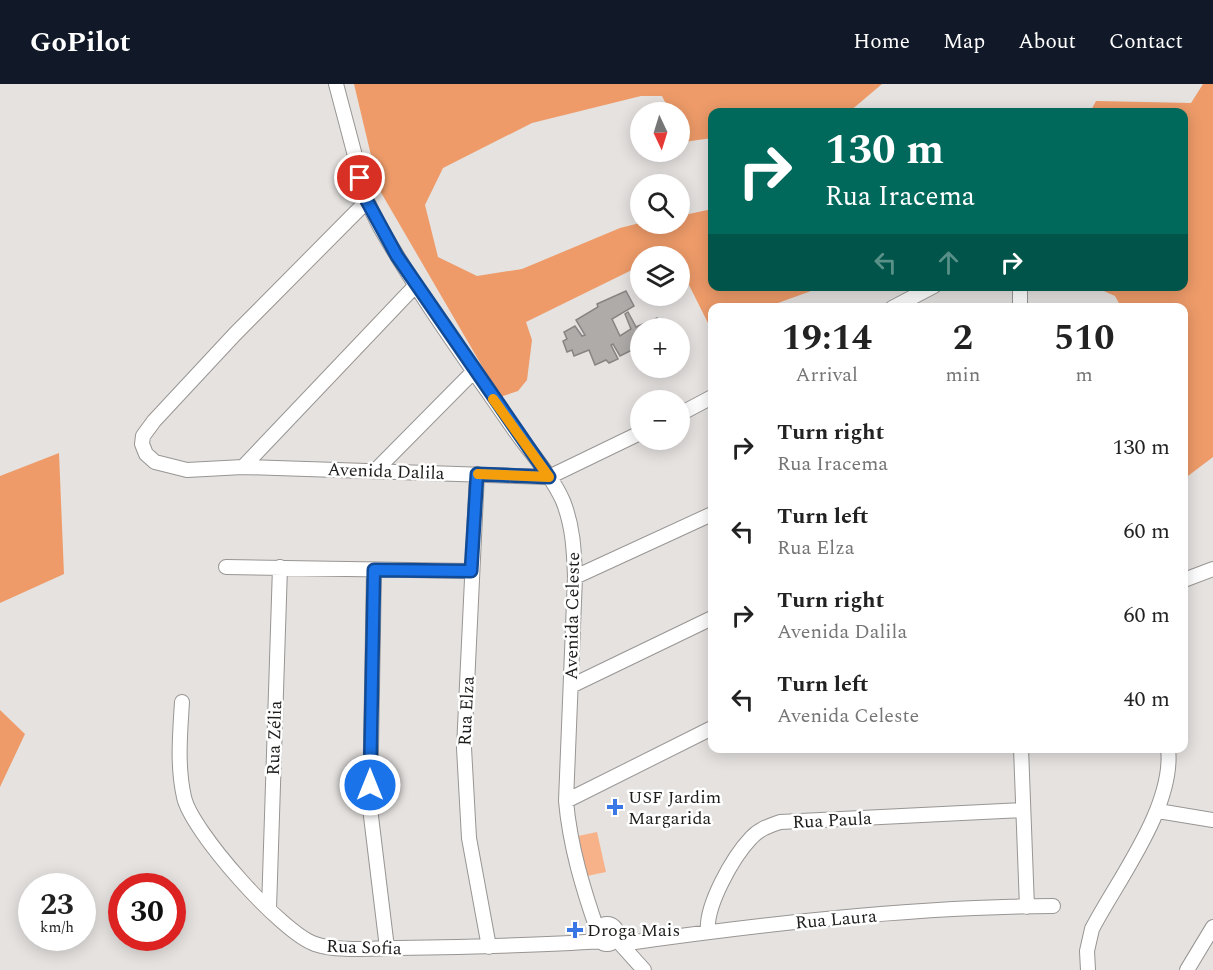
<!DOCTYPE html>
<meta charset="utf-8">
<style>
body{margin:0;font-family:Spectral,serif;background:#f2f2f2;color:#222;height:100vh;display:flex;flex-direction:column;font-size:22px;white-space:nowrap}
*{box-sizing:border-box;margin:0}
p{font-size:20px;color:#767676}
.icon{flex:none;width:33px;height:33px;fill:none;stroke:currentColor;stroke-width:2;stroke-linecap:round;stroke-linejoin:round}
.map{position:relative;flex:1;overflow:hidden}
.side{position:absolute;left:708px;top:219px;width:480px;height:450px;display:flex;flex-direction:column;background:#fff;border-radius:12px;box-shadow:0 3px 15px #0003}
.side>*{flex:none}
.top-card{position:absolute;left:708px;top:24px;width:480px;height:183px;border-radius:12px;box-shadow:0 3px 15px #0003;background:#00695c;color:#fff;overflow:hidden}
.needle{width:39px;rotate:176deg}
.buttons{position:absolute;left:630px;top:18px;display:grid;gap:12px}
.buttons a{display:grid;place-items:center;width:60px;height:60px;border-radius:50%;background:#fff;box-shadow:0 3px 15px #0003;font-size:30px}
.speed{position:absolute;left:18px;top:789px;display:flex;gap:12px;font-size:30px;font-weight:700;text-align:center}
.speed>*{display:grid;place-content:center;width:78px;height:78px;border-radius:50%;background:#fff;box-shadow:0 3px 15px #0003;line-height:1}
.speed small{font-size:15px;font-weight:400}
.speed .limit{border:9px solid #d22;background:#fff;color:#111}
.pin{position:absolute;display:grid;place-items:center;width:51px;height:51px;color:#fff;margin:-26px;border:3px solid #fff;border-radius:50%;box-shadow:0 2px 6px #0007}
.me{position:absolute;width:66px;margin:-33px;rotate:0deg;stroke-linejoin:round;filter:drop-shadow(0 0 4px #0008)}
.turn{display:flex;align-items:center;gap:21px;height:126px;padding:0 18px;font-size:27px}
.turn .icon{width:78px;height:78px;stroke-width:2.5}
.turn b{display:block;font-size:42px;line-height:51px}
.lanes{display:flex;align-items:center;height:57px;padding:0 18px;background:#0003;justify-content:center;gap:30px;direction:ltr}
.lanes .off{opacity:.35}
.eta{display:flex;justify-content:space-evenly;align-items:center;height:102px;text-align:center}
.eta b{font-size:36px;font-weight:700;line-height:42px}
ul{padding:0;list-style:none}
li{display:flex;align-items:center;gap:18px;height:84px;padding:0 18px}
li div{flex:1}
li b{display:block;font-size:22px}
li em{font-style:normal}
header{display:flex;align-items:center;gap:36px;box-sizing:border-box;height:84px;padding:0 30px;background:#111827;color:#fff}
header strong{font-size:28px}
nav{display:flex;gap:33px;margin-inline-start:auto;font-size:21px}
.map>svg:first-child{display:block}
.green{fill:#f8b289}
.forest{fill:#ee9b69}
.building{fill:#aeaba9;stroke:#878583;stroke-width:1.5}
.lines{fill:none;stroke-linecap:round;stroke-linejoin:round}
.minor-casing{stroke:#989593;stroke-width:16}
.minor{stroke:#fff;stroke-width:14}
.route-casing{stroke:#114b97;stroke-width:15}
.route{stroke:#1a73e8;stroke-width:10}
.slow{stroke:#f59e0b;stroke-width:10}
.poi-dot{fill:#3977e5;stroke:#fff;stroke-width:2}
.labels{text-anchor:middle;stroke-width:5;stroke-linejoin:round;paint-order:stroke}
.street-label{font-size:18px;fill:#1d1c1b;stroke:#fff}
.poi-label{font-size:18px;fill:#1d1c1b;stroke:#fff;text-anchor:start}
</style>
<header>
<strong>GoPilot</strong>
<nav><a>Home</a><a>Map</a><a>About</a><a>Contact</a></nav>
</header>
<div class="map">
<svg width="1213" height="886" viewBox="0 0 1213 886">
<rect width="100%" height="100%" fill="#e5e2e0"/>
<path class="green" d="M 597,748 L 606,788 L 587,792 L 578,752 Z"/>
<path class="forest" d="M 354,0 L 882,0 L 849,28 L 712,28 L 712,54 L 684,58 L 680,48 L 680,28 L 670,28 L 662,12 L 641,12 L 532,39 L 443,84 L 425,121 L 438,173 L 477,192 L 522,185 L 620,144 L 640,139 L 680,140 L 680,132 L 712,125 L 712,202 L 822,203 L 767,223 L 712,224 L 711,245 L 680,183 L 680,172 L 674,172 L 670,166 L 658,172 L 640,172 L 640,182 L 526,238 L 532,256 L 527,296 L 518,307 L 500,313 L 379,105 Z
M 1203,0 L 1213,0 L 1213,373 L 1184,395 L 1184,224 L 1121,223 L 1115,212 L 1095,203 L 1184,202 L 1184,28 L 1090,28 L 1096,17 L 1191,19 Z
M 59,369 L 64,490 L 0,519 L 0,392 Z
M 0,626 L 25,650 L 0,703 Z"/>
<path class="building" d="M 626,207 L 634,222 L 612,235 L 620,252 L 631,245 L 625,230 L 628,228 L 636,243 L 657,234 L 662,244 L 640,244 L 640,262 L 620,272 L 613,260 L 611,261 L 618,275 L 609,279 L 606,276 L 595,281 L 589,266 L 574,272 L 572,266 L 567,268 L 563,257 L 567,255 L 564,248 L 575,242 L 582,252 L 585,251 L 576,236 L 598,223 L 597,220 Z"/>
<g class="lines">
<g class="minor-casing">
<path id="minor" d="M 336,0 L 367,117 L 380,143 C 419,211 466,276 511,341 C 528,366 551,390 563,417 C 573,442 574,466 575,493 L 566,717 C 570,762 583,805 598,848
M 367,117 L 235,250 L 154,337 L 143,352 L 142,360 L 146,370 L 155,378 L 187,386 L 243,383 L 549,393 L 640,349
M 1020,202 L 1020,224
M 892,224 L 934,202
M 680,330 L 712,313
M 243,383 L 416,201
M 375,387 L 474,287
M 477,390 L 464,664 L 469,754 L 489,863
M 226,483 L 471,487
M 374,486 L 370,724 L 387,864
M 575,493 L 712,430
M 1184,496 L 1213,485
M 571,602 L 712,534
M 182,618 C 180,650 177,682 184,713 C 191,747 283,850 315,860 C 339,868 371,864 397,864 C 465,863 533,862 601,857
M 1021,664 L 1027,823
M 566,717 L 712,644
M 1158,727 L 1213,736
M 269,825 L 280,483
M597 850a10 10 0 1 1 20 0a10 10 0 1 1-20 0Z
M 708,848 C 705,822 733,773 751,754 C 759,745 769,742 780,738 L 1023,726
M 617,856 L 644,886
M 621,860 C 763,840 909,823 1053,822
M 1088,886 L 1087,867 L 1092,845 C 1118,795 1175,722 1168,664
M 1187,886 L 1213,843"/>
</g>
<use href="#minor" class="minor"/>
</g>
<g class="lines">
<g class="route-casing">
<path id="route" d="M 360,94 L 367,117 L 397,172 L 549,393 L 477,390 L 471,487 L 374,486 L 370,701"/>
</g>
<use href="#route" class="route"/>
<path class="slow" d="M 478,390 L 549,393 L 493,315"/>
</g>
<g class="poi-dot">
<path d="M612 714h6v6h6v6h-6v6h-6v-6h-6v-6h6z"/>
<path d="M572 837h6v6h6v6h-6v6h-6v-6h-6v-6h6z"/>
</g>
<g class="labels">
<g class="street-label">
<text transform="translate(386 387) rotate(2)" y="6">Avenida Dalila</text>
<text transform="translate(572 532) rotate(-89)" y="6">Avenida Celeste</text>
<text transform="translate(466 627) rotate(-87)" y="6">Rua Elza</text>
<text transform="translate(274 654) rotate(-88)" y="6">Rua Zélia</text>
<text transform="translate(832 736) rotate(-3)" y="6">Rua Paula</text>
<text transform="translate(836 835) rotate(-5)" y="6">Rua Laura</text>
<text transform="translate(364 863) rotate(2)" y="6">Rua Sofia</text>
</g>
<g class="poi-label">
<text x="628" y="719">USF Jardim<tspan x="628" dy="21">Margarida</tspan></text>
<text x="587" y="852">Droga Mais</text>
</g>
</g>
</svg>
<div class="buttons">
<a><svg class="needle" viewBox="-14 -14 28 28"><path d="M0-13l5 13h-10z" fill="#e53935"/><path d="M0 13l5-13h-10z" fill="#767676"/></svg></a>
<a><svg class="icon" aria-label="search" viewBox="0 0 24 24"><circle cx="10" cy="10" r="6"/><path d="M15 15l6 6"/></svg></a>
<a><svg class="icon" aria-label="layers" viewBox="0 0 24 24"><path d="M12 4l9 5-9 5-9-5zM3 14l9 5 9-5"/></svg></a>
<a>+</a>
<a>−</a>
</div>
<div class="speed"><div>23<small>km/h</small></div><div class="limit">30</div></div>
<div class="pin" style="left:360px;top:94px;background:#d93025"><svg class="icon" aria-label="arrive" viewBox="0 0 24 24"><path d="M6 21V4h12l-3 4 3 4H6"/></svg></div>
<svg class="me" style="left:370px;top:701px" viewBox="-20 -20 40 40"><circle r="17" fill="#1a73e8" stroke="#fff" stroke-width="3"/><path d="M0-11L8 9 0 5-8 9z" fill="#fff"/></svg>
<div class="top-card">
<div class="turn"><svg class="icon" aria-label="right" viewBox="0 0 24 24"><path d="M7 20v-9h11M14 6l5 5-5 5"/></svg><div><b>130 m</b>Rua Iracema</div></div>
<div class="lanes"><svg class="icon off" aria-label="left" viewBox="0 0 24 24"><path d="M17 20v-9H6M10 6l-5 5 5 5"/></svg><svg class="icon off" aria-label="ahead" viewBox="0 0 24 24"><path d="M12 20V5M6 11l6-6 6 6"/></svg><svg class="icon" aria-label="right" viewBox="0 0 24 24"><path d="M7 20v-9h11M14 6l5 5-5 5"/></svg></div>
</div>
<section class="side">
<div class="eta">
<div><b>19:14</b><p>Arrival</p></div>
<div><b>2</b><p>min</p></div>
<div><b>510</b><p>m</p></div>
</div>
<ul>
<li><svg class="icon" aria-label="right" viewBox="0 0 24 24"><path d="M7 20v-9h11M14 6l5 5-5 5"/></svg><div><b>Turn right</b><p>Rua Iracema</p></div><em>130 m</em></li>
<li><svg class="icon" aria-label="left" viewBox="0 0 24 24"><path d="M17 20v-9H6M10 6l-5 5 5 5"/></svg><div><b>Turn left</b><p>Rua Elza</p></div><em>60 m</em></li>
<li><svg class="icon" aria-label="right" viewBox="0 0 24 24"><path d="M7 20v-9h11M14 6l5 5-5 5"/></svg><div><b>Turn right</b><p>Avenida Dalila</p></div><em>60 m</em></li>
<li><svg class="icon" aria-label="left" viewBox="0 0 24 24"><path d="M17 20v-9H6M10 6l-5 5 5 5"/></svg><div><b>Turn left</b><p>Avenida Celeste</p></div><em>40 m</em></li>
</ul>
</section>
</div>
